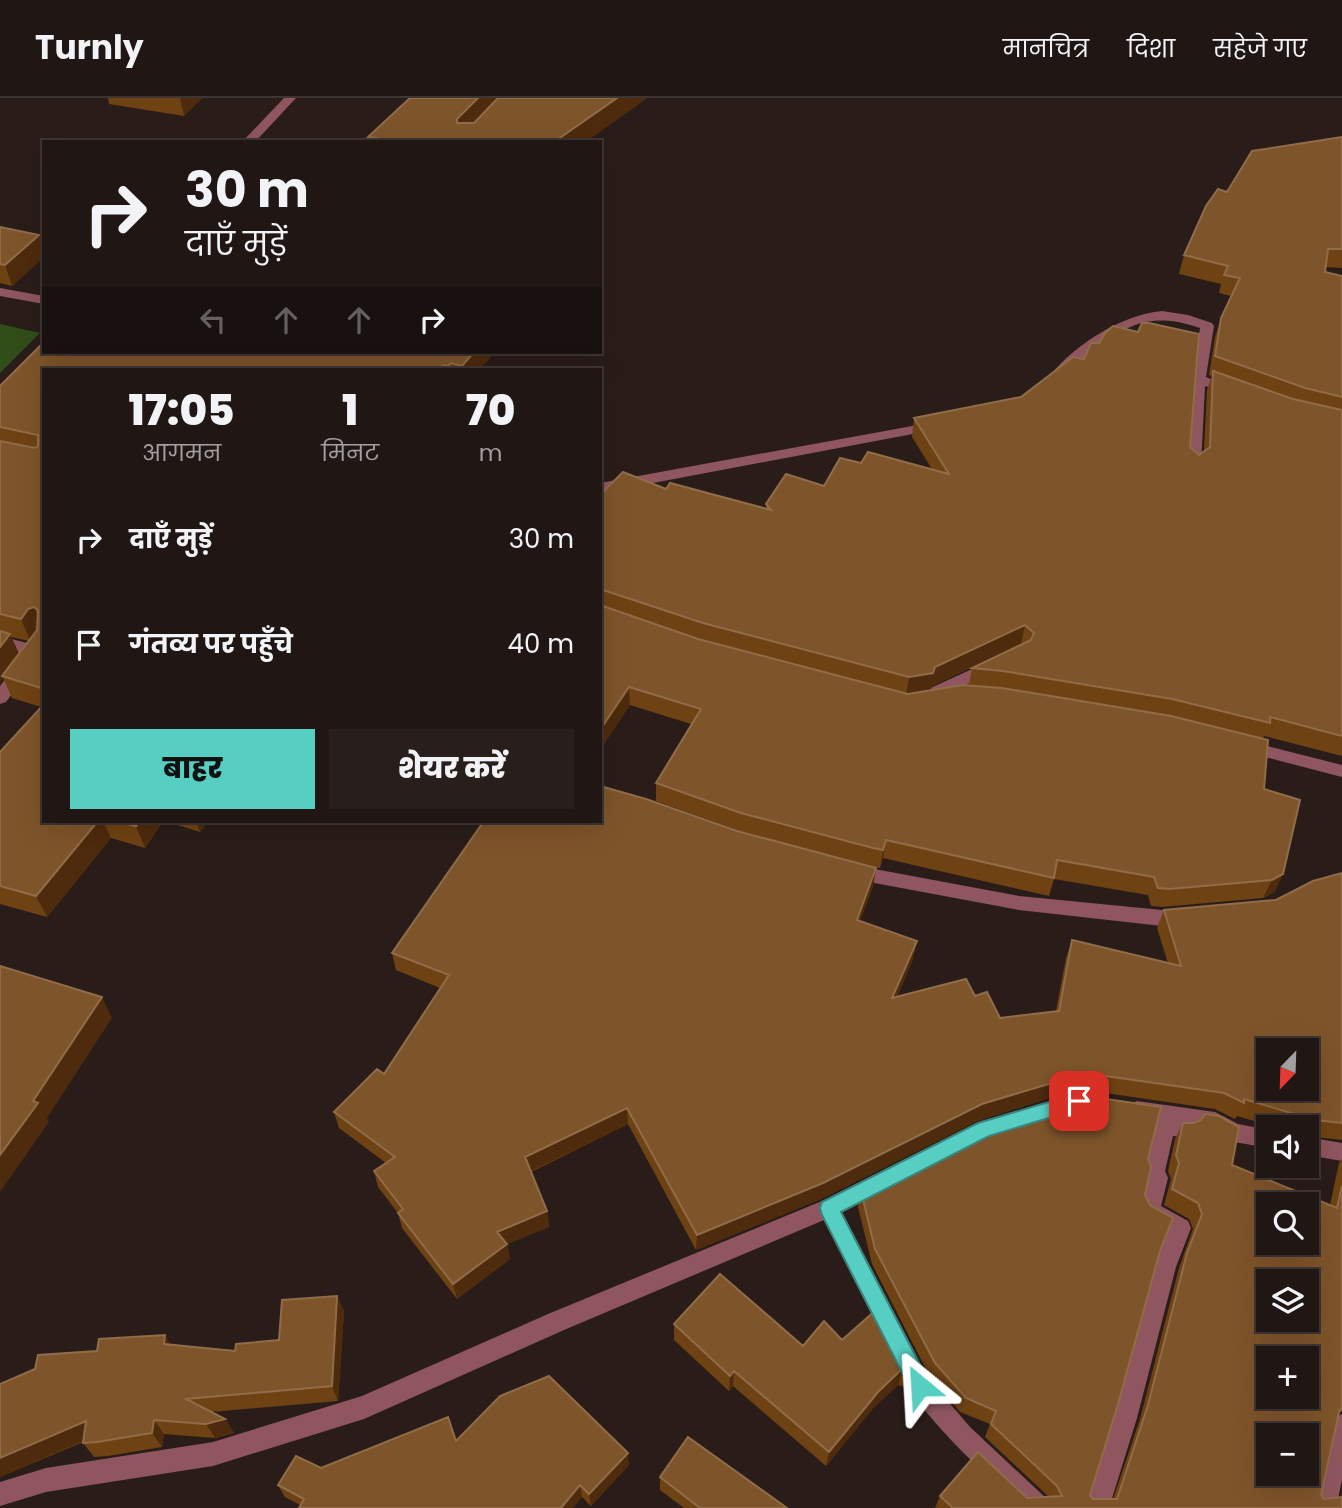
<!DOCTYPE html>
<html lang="hi">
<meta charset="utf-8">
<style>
body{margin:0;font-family:Poppins,"Noto Sans Devanagari",sans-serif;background:#281f1c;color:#f1f3f6;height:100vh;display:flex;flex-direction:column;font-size:26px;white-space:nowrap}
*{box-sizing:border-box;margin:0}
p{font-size:23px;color:#a29fa0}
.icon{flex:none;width:38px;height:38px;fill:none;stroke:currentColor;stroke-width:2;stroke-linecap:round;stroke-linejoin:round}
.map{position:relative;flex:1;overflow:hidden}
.sheet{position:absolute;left:42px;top:270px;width:560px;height:455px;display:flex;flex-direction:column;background:#201613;border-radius:0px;box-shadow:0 7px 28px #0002,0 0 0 2px #3d3533}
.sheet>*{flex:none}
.banner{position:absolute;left:42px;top:42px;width:560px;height:214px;border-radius:0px;box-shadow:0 7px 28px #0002,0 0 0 2px #3d3533;background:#201613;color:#f1f3f6;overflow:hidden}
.needle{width:46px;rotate:203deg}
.buttons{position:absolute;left:1256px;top:940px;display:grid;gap:14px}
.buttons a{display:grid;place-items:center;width:63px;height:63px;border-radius:0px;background:#201613;box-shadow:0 7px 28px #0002,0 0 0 2px #3d3533;font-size:35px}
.pin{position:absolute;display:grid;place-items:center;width:60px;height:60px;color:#fff;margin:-30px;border-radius:14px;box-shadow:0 4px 10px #0006}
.me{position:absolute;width:77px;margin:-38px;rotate:333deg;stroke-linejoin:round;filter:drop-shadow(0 0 5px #0008)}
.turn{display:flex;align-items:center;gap:24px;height:147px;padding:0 28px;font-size:32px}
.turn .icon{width:91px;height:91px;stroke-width:2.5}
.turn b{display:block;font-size:49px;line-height:60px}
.lanes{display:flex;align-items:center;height:66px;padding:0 28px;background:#0003;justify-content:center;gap:35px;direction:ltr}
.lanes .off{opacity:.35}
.eta{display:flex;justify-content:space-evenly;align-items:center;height:119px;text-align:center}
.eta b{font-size:42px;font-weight:800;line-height:49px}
.action{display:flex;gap:14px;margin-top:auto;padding:14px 28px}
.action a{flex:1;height:80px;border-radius:0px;background:#57cec2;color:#111;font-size:28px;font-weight:800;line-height:80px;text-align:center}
.action a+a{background:#281f1c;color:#f1f3f6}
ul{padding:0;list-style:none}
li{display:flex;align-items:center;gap:21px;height:105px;padding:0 28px}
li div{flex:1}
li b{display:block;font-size:26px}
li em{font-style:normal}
header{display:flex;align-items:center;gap:42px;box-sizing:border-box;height:98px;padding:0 35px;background:#201613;border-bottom:2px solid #3d3533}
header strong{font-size:33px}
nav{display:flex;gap:38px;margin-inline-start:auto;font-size:24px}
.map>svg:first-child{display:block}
.green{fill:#314e19}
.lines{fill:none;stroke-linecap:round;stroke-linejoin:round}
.minor{fill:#8f565f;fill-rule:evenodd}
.wall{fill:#6f4213;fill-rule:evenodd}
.shaded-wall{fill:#4d2b0c}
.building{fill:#7e542a;stroke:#916c49;stroke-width:2;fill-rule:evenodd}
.route{fill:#57cec2;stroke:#39867e;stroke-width:2}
</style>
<header>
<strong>Turnly</strong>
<nav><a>मानचित्र</a><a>दिशा</a><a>सहेजे गए</a></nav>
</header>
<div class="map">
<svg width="1342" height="1410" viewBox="0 0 1342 1410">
<rect width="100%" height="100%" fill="#2a1d19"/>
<path class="green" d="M 0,226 L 40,235 L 0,275 Z"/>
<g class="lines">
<path class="minor" d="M 284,0 L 296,0 L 255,44 L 242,44 Z
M 0,190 L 44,198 L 44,206 L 0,198 Z
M 1162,213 L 1188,217 L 1212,225 L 1214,228 L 1206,279 L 1237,292 L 1230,296 L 1205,288 L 1201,368 L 1194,373 L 1187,368 L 1192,281 L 1200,230 C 1136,207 1111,240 1064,278 L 1059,279 L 1052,275 C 1079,244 1122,217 1162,213 Z
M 934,324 L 939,325 L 939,331 L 600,395 L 600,385 Z
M 44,534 L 44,552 L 6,604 L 0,606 L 0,588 L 24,556 L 0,550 L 0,538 L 31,546 L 38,536 Z
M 992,562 L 1000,568 L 998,572 L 938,600 L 926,600 L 924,596 L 926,592 Z
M 1244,642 L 1342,667 L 1342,679 L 1238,652 L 1236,648 Z
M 853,767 L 1019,798 L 1162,812 L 1185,810 L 1192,813 L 1194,818 L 1192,823 L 1162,828 L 1019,812 L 853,781 L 847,779 L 844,774 L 847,769 Z
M 1137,1003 L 1215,1014 L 1238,1026 L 1269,1032 L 1269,1050 L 1234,1044 L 1211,1032 L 1195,1029 L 1192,1036 L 1185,1039 L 1173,1038 L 1165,1073 L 1168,1080 L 1161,1108 L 1188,1123 L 1191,1130 L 1176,1169 L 1137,1320 L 1109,1410 L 1085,1410 L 1113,1320 L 1154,1169 L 1168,1134 C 1135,1117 1136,1121 1146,1085 L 1143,1078 L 1157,1024 L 1130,1018 L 1127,1012 L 1130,1006 Z
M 1307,1039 L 1342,1045 L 1342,1063 L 1307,1057 Z
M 881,1074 L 888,1077 L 891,1084 L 888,1091 L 842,1114 L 928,1280 L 970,1329 L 1048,1402 L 1052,1410 L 1022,1410 C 983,1374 944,1339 912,1296 L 824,1122 L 564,1232 L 364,1321 L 213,1368 L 46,1394 L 0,1408 L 0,1384 L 46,1370 L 213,1344 L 362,1298 L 548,1216 L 822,1103 Z
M 1342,1316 L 1342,1382 L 1336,1410 L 1312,1410 L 1330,1328 L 1334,1320 Z"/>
</g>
<path class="wall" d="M 108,0 L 202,0 L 184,18 L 109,6 Z
M 647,0 L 585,44 L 368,44 L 368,39 Z
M 1342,39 L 1342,170 L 1325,169 L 1325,174 L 1342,178 L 1342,658 L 1264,638 L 1263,641 L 1264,691 L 1275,794 L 1263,800 L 1162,809 L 1151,808 L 1148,797 L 1054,781 L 1049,798 L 883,760 L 880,770 L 871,768 L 740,733 L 656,703 L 656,685 L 691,626 L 630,607 L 600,652 L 600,397 L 666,391 L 766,411 L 766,406 L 824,388 L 861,365 L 932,371 L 912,339 L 914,320 L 1190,349 L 1199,357 L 1204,353 L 1207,292 L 1212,278 L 1209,277 L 1215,239 L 1221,220 L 1231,198 L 1219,195 L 1221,186 L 1179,176 L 1184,157 L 1227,94 ZM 1021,546 L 972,570 L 969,587 L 930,592 L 932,588 Z
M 0,129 L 39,137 L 44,151 L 44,159 L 12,188 L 0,185 Z
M 44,244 L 44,254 L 495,254 L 480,271 L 44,271 L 44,723 L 163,723 L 145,750 L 111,740 L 47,819 L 0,806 L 0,654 L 41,609 L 12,600 L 3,580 L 0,584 L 0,288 ZM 11,539 L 29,543 L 19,556 Z
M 165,723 L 208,723 L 200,734 Z
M 737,733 L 876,770 L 873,788 L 860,823 L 913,861 L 897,899 L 975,898 L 1000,920 L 1056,913 L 1066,860 L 1072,842 L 1168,865 L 1157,830 L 1164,812 L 1276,802 L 1342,775 L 1342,1042 L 1307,1038 L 1307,1029 L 1275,1029 L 1237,1018 L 1235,1021 L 1215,1011 L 1078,991 L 977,1023 L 821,1101 L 696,1152 L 628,1026 L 531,1074 L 547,1113 L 549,1129 L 507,1146 L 510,1161 L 457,1201 L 402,1130 L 398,1115 L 378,1089 L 374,1073 L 386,1065 L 339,1030 L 334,1014 L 384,976 L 440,890 L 396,872 L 392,855 Z
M 1183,1025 L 1232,1067 L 1330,1107 L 1339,1065 L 1342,1061 L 1342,1314 L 1339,1314 L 1321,1397 L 1324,1401 L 1341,1399 L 1342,1394 L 1342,1410 L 935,1410 L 940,1398 L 1027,1400 L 1049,1399 L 985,1339 L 990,1326 L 960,1314 L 930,1279 L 872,1166 L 858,1109 L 861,1093 L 1148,1061 L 1145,1097 L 1160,1153 L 1090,1397 L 1093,1401 L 1113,1401 L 1140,1321 L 1179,1170 L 1193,1131 L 1189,1121 L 1164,1107 L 1171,1081 L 1168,1073 L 1175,1041 Z
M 337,1198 L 344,1214 L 338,1303 L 211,1314 L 225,1321 L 234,1335 L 215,1340 L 164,1336 L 162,1349 L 108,1358 L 94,1359 L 83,1345 L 83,1344 L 0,1379 L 97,1253 L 171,1247 L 235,1253 L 279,1242 Z
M 674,1226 L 803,1248 L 842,1242 L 911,1275 L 906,1290 L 898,1287 L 874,1309 L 826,1368 L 733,1288 L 729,1293 L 674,1242 Z
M 456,1343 L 629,1367 L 591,1408 L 582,1399 L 300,1407 L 285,1399 L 278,1387 L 321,1370 Z
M 660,1379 L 787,1410 L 684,1410 L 660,1392 Z"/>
<path class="shaded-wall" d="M 180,0 L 202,0 L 184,18 Z
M 478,0 L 499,0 L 459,42 L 457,21 Z
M 617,0 L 647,0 L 585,44 L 554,44 Z
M 39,137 L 44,151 L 44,159 L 12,188 L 5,167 Z
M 474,254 L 495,254 L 480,271 L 462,271 L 462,268 Z
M 34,509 L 43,532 L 30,543 L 21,521 L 28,511 Z
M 1025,527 L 1021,546 L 932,588 L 930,594 L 906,597 L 909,579 Z
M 10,536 L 20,558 L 2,578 L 3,580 L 0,584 L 0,549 Z
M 629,589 L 630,607 L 600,652 L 600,632 Z
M 98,723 L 103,723 L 111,740 L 47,819 L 36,798 Z
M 140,723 L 163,723 L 145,750 L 136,728 Z
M 196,723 L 208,723 L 200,734 Z
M 886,742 L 883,760 L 880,770 L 883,752 Z
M 876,770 L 873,788 L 854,840 L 857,822 Z
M 1283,776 L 1275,794 L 1263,800 L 1272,782 Z
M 917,843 L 913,861 L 889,917 L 892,900 Z
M 102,899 L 112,920 L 47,1020 L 49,1024 L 0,1094 L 0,1057 L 33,1003 Z
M 1085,975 L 1078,991 L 977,1023 L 821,1101 L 696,1152 L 697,1137 L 982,1006 Z
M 627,1010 L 628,1026 L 527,1075 L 525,1059 Z
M 547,1113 L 549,1129 L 507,1146 L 510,1161 L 457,1201 L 453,1186 L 497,1134 Z
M 337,1198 L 344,1214 L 338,1303 L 332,1288 Z
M 165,1237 L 174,1252 L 164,1246 Z
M 902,1271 L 898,1287 L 874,1309 L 826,1368 L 829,1354 L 878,1294 Z
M 734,1273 L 733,1288 L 729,1293 L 730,1278 Z
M 225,1321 L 234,1335 L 215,1340 L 206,1326 Z
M 154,1322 L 164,1336 L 162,1349 L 152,1335 Z
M 86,1323 L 97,1337 L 0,1379 L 0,1360 Z
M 628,1355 L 629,1367 L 591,1408 L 589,1396 Z
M 580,1387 L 582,1399 L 573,1410 L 561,1410 Z"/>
<path class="building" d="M 410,0 L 478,0 L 457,21 L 457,25 L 474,25 L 498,0 L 617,0 L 554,44 L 373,44 L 377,40 L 368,39 Z
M 1342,39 L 1342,151 L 1328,151 L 1325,174 L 1342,178 L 1342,299 L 1305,290 L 1215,258 L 1221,220 L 1240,180 L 1224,177 L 1228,168 L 1184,157 L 1206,108 L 1218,91 L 1227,94 L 1252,53 Z
M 0,129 L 39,137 L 5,167 L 0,166 Z
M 1142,225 L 1149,225 L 1199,236 L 1190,349 L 1199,357 L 1210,349 L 1213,273 L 1293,301 L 1342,312 L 1342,638 L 1270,619 L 1270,625 L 1172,601 L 1003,573 L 972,570 L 1031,542 L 1034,535 L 1025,527 L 935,569 L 933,575 L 909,579 L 703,525 L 600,491 L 600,397 L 623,374 L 666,391 L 670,385 L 771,412 L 766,406 L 786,376 L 824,388 L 840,360 L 861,365 L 868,354 L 949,376 L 914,320 L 1021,299 L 1073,259 L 1084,261 L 1091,245 L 1099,245 L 1105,235 L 1113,228 L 1138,234 Z
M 44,244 L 44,254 L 474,254 L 462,268 L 451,265 L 448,268 L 443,267 L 439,271 L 44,271 L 44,591 L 2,578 L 37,532 L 38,512 L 34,509 L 28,511 L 21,521 L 0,516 L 0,343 L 35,350 L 38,348 L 38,337 L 0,329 L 0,288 Z
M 600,507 L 698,541 L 908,596 L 963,587 L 1002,590 L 1171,618 L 1268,642 L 1264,691 L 1300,702 L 1283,776 L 1272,782 L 1169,791 L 1158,790 L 1154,779 L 1057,762 L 1054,780 L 886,742 L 883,752 L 873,750 L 741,715 L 656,685 L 701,611 L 629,589 L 600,632 Z
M 0,533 L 10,536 L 0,549 Z
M 44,606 L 44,723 L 98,723 L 36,798 L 0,788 L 0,654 Z
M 600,688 L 646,701 L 737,733 L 876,770 L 857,822 L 917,843 L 892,900 L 966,881 L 975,898 L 987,894 L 1000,920 L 1059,913 L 1072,842 L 1181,868 L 1164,812 L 1276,802 L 1313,783 L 1342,775 L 1342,1025 L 1315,1022 L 1244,1001 L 1244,1005 L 1224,995 L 1085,975 L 982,1006 L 823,1085 L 697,1137 L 627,1010 L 525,1059 L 547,1113 L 497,1134 L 507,1146 L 453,1186 L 398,1115 L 403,1111 L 374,1073 L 395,1059 L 334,1014 L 377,971 L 384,976 L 449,877 L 392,855 L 484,723 L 600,723 ZM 1269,952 L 1307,952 L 1307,990 L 1269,990 Z
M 116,723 L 140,723 L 136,728 Z
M 0,868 L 102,899 L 33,1003 L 38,1005 L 0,1057 Z
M 1086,998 L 1161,1009 L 1148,1061 L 1151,1069 L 1145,1097 L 1150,1107 L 1173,1120 L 1160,1153 L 1118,1306 L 1090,1397 L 1093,1401 L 1117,1401 L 1148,1307 L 1187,1155 L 1202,1116 L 1198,1105 L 1172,1091 L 1179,1065 L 1176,1057 L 1183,1025 L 1194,1025 L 1201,1022 L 1205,1016 L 1219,1018 L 1239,1029 L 1232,1067 L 1337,1110 L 1342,1088 L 1342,1309 L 1339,1314 L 1321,1397 L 1324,1401 L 1342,1399 L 1342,1410 L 953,1410 L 940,1398 L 978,1354 L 1027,1400 L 1062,1398 L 1057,1388 L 991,1326 L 996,1313 L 966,1300 L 935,1265 L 875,1151 L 861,1093 L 996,1025 ZM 1269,1106 L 1307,1106 L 1307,1144 L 1269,1144 ZM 1269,1183 L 1307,1183 L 1307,1222 L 1269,1222 ZM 1269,1260 L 1307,1260 L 1307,1298 L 1269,1298 ZM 1269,1337 L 1307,1337 L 1307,1376 L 1269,1376 Z
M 720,1176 L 803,1248 L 824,1223 L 842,1242 L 878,1210 L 911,1275 L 902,1271 L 878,1294 L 829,1354 L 734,1273 L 730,1278 L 674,1226 Z
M 337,1198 L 332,1288 L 186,1301 L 225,1321 L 206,1326 L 154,1322 L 152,1335 L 97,1344 L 83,1345 L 86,1323 L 0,1360 L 0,1286 L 35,1271 L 38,1257 L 97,1253 L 99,1241 L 165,1237 L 164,1246 L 235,1253 L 236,1246 L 279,1242 L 282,1202 Z
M 549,1278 L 628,1355 L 589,1396 L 580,1387 L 561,1410 L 299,1410 L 304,1401 L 278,1387 L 296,1358 L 321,1370 L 448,1319 L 456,1343 L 500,1298 Z
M 688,1339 L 787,1410 L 700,1410 L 660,1379 Z"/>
<path class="route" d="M 1079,995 L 1085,997 L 1088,1003 L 1085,1009 L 989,1038 L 841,1114 L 931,1288 L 927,1296 L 920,1299 L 913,1296 L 822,1117 L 820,1110 L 822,1104 L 978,1025 Z"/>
</svg>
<div class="buttons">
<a><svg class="needle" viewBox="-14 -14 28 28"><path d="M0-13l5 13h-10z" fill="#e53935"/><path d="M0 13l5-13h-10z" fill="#a29fa0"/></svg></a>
<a><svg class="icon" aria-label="sound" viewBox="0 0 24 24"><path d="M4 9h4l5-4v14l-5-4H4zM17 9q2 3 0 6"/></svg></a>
<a><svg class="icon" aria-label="search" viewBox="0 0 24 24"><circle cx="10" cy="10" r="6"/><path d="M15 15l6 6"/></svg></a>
<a><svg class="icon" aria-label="layers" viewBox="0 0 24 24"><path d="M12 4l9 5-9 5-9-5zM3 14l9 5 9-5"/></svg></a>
<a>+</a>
<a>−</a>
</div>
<div class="pin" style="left:1079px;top:1003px;background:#d93025"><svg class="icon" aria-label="arrive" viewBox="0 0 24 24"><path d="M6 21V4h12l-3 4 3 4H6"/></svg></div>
<svg class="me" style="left:920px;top:1288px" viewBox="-20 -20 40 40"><path d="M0-17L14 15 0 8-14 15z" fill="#57cec2" stroke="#fff" stroke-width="4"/></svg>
<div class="banner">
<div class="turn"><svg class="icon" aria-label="right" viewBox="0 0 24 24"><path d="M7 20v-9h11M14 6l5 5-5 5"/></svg><div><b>30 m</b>दाएँ मुड़ें</div></div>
<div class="lanes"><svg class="icon off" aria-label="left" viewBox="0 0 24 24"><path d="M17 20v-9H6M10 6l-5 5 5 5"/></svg><svg class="icon off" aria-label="ahead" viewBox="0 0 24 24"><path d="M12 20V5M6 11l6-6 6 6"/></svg><svg class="icon off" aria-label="ahead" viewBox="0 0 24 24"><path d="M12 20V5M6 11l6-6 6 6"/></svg><svg class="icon" aria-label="right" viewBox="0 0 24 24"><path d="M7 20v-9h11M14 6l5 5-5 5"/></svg></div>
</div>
<section class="sheet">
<div class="eta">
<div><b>17:05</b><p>आगमन</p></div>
<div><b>1</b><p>मिनट</p></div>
<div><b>70</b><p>m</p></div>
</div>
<ul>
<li><svg class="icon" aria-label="right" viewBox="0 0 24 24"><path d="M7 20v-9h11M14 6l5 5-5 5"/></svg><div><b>दाएँ मुड़ें</b></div><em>30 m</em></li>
<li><svg class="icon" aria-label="arrive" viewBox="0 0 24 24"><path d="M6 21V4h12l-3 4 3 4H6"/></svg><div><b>गंतव्य पर पहुँचे</b></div><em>40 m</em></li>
</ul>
<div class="action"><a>बाहर</a><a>शेयर करें</a></div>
</section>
</div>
